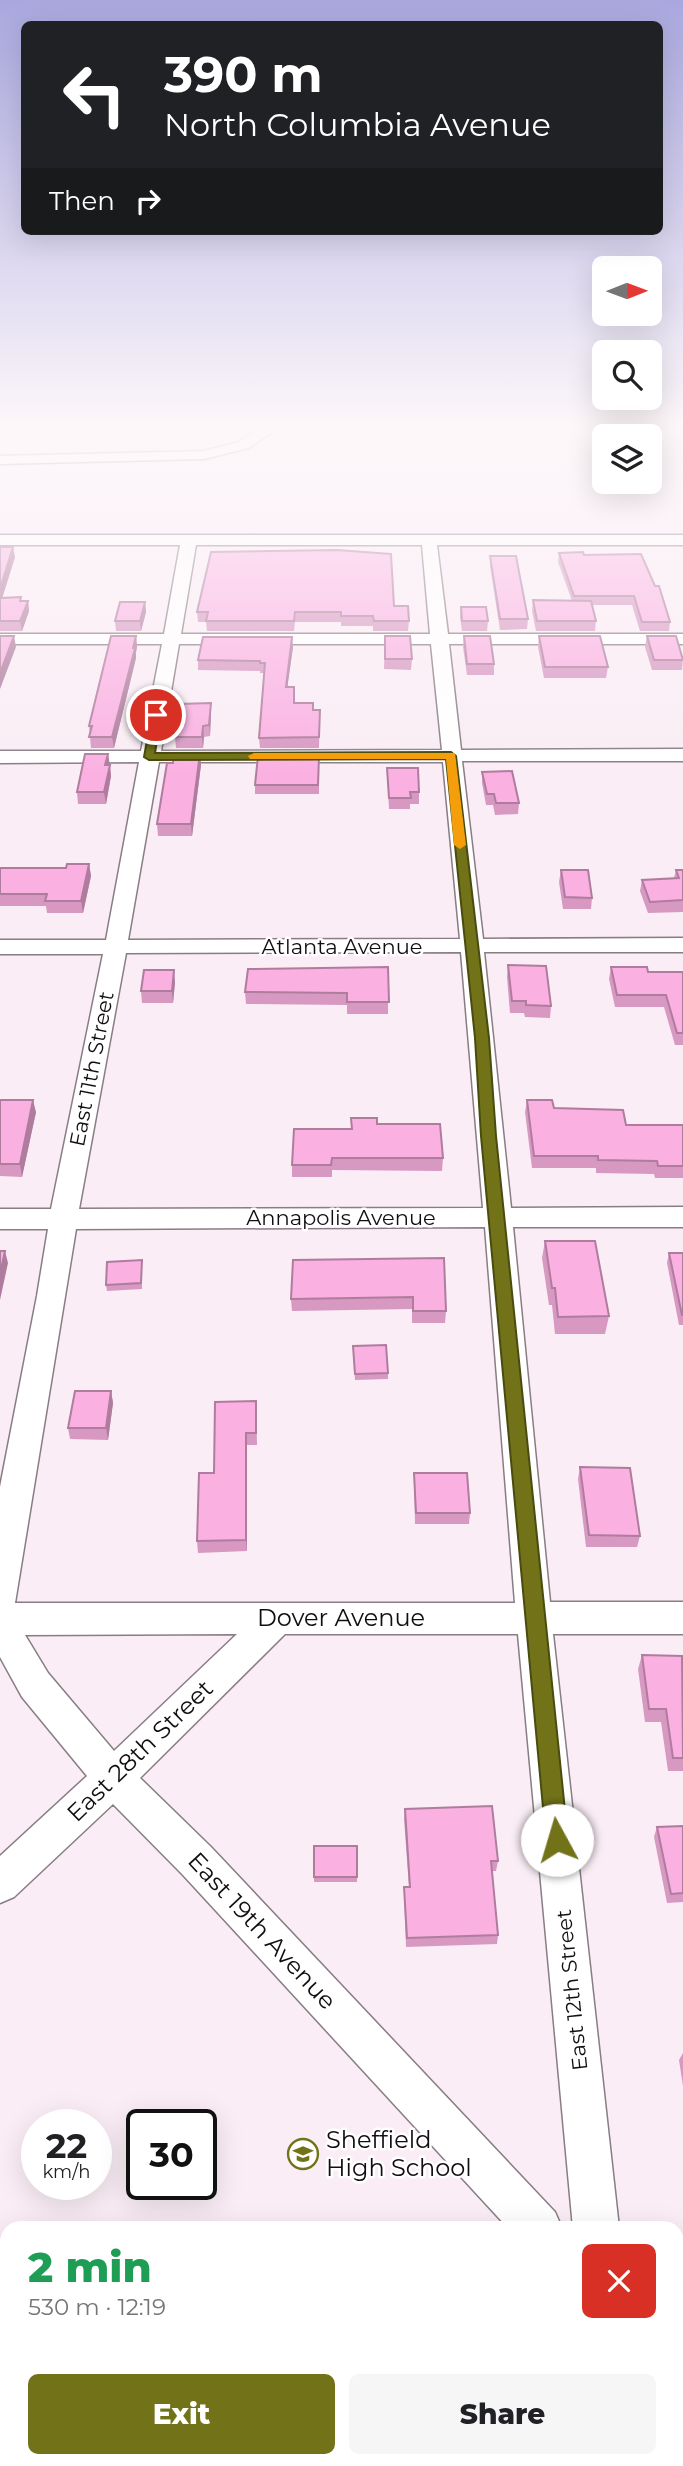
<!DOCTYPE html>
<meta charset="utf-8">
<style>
body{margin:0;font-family:Montserrat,sans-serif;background:#f6f6f6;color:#202124;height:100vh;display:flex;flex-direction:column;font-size:26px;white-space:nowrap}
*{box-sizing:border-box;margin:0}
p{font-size:23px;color:#757577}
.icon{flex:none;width:38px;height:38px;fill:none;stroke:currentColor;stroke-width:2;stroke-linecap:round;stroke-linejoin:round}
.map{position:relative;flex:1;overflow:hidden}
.panel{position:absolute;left:0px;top:2221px;width:684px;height:247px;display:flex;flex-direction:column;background:#fff;border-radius:21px 21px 0 0;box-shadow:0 7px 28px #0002}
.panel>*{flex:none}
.hud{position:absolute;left:21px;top:21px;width:642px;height:214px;border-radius:10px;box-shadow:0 7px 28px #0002;background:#202124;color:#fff;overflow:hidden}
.needle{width:46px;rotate:89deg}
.fabs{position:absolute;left:592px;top:256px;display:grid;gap:14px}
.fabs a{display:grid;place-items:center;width:70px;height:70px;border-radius:10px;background:#fff;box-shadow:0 7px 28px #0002;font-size:35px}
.speed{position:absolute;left:21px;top:2109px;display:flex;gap:14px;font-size:35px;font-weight:700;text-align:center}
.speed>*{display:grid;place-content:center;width:91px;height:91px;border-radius:50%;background:#fff;box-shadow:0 7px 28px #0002;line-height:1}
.speed small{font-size:18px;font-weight:400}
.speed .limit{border:4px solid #111;border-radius:10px;background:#fff;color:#111}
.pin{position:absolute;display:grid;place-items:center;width:60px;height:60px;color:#fff;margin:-30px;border:4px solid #fff;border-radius:50%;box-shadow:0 2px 7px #0007}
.me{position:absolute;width:77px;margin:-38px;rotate:354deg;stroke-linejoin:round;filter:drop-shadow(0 0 5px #0008)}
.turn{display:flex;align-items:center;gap:24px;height:147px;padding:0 28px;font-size:32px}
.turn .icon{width:91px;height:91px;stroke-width:2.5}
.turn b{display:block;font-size:49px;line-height:60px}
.then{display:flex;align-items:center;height:66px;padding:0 28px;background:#0003;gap:14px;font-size:26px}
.round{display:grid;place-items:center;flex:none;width:74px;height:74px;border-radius:10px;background:#f6f6f6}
.summary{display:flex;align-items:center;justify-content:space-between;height:119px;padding:0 28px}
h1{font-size:42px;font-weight:800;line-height:52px;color:#1e9e55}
.button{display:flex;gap:14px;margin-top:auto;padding:14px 28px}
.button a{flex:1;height:80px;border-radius:10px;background:#727319;color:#fff;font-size:28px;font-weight:800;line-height:80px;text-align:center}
.button a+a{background:#f6f6f6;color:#202124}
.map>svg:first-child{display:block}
.green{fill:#c9cc67}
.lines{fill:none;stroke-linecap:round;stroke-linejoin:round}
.minor-casing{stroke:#887d84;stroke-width:3}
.minor{fill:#fff;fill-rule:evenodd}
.wall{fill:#d798c2}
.shaded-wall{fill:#af7c9e}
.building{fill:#fab1e2;stroke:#af7c9e;stroke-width:2}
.route{fill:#727319;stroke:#4a4b10;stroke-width:2}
.slow{fill:#f59e0b}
.labels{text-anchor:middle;stroke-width:5;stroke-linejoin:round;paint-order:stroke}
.street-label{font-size:21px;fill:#110d10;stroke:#fff}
.near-street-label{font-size:24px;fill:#110d10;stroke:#fff}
.near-poi-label{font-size:24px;fill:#110d10;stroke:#fff;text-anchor:start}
</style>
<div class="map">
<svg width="683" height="2466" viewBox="0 0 683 2466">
<rect width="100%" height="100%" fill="#faedf5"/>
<path class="green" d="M 0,2290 L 7,2295 L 7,2460 L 63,2461 L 58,2466 L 0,2466 Z"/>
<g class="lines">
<g class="minor-casing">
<path id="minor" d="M 260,429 L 276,429 L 249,448 L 204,459 L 0,464 L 0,456 L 204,451 L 239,442 Z
M 0,535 L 683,535 L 683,545 L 437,545 L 448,634 L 683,634 L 683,644 L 449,644 L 461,750 L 683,749 L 683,761 L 462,761 L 483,939 L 683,938 L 683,952 L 484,952 L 511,1208 L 683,1207 L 683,1227 L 513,1227 L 550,1602 L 683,1602 L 683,1634 L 553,1634 L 619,2228 L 573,2228 L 518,1634 L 285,1634 L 140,1778 L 211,1847 L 555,2212 L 562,2228 L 508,2228 L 183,1875 L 113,1804 L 14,1897 L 0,1903 L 0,1856 L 87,1776 L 22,1697 L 0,1657 L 0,1487 L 37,1296 L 48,1229 L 0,1229 L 0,1209 L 51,1209 L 103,954 L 0,954 L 0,940 L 106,940 L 139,762 L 0,763 L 0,751 L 141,751 L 162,644 L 0,644 L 0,634 L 164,634 L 180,545 L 0,545 ZM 196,545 L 422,545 L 430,634 L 181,634 ZM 179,644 L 431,644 L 442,750 L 161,751 ZM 159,762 L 443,762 L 460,939 L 128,940 ZM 461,952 L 483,1208 L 79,1209 L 126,953 ZM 485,1227 L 515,1603 L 15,1603 L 76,1229 ZM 237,1634 L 114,1751 L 48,1673 L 25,1635 Z
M 677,2352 L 683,2354 L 683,2406 L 677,2404 Z"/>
</g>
<use href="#minor" class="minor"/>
</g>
<path class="wall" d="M 0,547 L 15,557 L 2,598 L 21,597 L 21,601 L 28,601 L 29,611 L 22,631 L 0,631 Z
M 559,553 L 584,555 L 670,622 L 669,631 L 640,631 L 632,605 L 592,605 L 596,621 L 595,631 L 536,631 L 532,611 L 533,600 L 572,601 L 558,562 Z
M 490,556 L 528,619 L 527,629 L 500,630 L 490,566 Z
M 145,602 L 146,612 L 141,631 L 116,631 L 115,621 Z
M 394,606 L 409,621 L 408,631 L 373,631 L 373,626 L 341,626 L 341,622 L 295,622 L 294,631 L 207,631 L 206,622 L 198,622 L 197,612 Z
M 461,607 L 488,621 L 487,631 L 462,631 L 460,617 Z
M 136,636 L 137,647 L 136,652 L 136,658 L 114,748 L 91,748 L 89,726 Z
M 385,636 L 412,659 L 411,670 L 384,669 Z
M 464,636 L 494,664 L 494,675 L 467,675 L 463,647 Z
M 539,636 L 608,667 L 606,678 L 544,678 L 538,647 Z
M 647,636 L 683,658 L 682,670 L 652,670 L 645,647 Z
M 293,647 L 287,687 L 294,703 L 313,710 L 320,710 L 319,748 L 260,748 L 259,738 L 264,673 L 260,673 L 260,671 L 198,670 L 198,660 Z
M 211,703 L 211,714 L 210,736 L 204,737 L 203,748 L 176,748 L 175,737 Z
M 200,753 L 201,765 L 192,836 L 158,836 L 157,824 Z
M 108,754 L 111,776 L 106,804 L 78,804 L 77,792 Z
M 319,756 L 319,794 L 255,794 L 255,785 Z
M 387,768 L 419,792 L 419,804 L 410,804 L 410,809 L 389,809 Z
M 482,772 L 519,803 L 518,814 L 495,815 L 493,805 L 486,805 L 482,783 Z
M 89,864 L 91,876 L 83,913 L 47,913 L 46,906 L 0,906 L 0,868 L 66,868 Z
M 561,870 L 592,898 L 591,909 L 563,909 L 559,882 Z
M 676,870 L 683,870 L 683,912 L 648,913 L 640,891 L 642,880 L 674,878 Z
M 508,965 L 551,1006 L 550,1018 L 525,1017 L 524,1013 L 510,1013 L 507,977 Z
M 388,967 L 388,1014 L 347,1014 L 347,1005 L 246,1004 L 245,992 Z
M 611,967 L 648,972 L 683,972 L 683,1045 L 675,1045 L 664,1007 L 615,1007 L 609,979 Z
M 175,982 L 173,1003 L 142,1003 L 141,991 Z
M 0,1100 L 36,1112 L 22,1177 L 0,1176 Z
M 527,1100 L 554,1108 L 626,1125 L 683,1125 L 683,1178 L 655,1178 L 654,1174 L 596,1173 L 596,1168 L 532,1168 L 525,1112 Z
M 377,1124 L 443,1158 L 442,1171 L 332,1170 L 332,1177 L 292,1177 L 292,1165 L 351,1129 Z
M 545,1241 L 609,1316 L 605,1334 L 555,1334 L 552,1305 L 549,1305 L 542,1258 Z
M 669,1253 L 683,1253 L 683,1325 L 679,1325 L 667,1263 Z
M 444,1258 L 446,1311 L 445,1323 L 412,1323 L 412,1309 L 292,1311 L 291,1299 Z
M 142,1260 L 142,1289 L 107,1291 L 106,1285 Z
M 353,1346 L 388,1373 L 388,1379 L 355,1380 Z
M 111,1391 L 113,1403 L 108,1440 L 70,1439 L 68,1428 Z
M 256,1401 L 257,1445 L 247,1445 L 247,1551 L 198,1553 L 197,1541 L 214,1473 Z
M 580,1467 L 640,1536 L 637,1547 L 586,1547 L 578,1479 Z
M 414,1473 L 470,1513 L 469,1524 L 415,1524 Z
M 642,1655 L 683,1659 L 683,1771 L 668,1771 L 661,1722 L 645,1722 L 638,1669 Z
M 405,1809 L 498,1861 L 496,1871 L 492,1871 L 498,1935 L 497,1944 L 406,1947 L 404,1896 L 404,1887 L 409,1887 L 404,1819 Z
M 683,1826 L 683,1902 L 667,1903 L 654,1837 L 657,1827 Z
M 314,1846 L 357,1846 L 357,1882 L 314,1882 Z
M 683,2053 L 683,2086 L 679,2060 Z"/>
<path class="shaded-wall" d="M 13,547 L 15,557 L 0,605 L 0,589 Z
M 28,601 L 29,611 L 22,631 L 20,621 Z
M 145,602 L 146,612 L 141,631 L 140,621 Z
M 14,636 L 16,647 L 0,689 L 0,673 Z
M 136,636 L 137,647 L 136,652 L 136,658 L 114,748 L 112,737 Z
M 292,637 L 293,647 L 286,697 L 286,687 Z
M 211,703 L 211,714 L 210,736 L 209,725 Z
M 203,726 L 204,737 L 203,748 L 202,737 Z
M 200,753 L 201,765 L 192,836 L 191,824 Z
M 108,754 L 110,765 L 105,765 Z
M 110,765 L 111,776 L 106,804 L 104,792 Z
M 89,864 L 91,876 L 83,913 L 81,901 Z
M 174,970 L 175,982 L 173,1003 L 172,991 Z
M 33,1100 L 36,1112 L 22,1177 L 20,1164 Z
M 5,1251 L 8,1263 L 0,1300 L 0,1274 Z
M 111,1391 L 113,1403 L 108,1440 L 106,1428 Z
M 246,1433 L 247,1445 L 247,1551 L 246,1540 Z"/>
<path class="building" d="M 0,547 L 13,547 L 0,589 Z
M 337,550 L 391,554 L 394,606 L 408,606 L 409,621 L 374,621 L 373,616 L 341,616 L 341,612 L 295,612 L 294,621 L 206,621 L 208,612 L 197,612 L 211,552 Z
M 583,552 L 584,555 L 641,554 L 655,586 L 659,586 L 670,622 L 642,622 L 634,596 L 574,596 L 559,553 Z
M 490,556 L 516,556 L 528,619 L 500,619 Z
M 21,597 L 20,601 L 28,601 L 20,621 L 0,621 L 0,598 Z
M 533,600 L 591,601 L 596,621 L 537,621 Z
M 120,602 L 145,602 L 140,621 L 115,621 Z
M 461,607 L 486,607 L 488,621 L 462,621 Z
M 0,636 L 14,636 L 0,673 Z
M 111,636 L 136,636 L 133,648 L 135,648 L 112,737 L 89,737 L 92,726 L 89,726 Z
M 385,636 L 410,636 L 412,659 L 385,659 Z
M 464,636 L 490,636 L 494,664 L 467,664 Z
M 539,636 L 600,636 L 608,667 L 545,667 Z
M 647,636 L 676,636 L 683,660 L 654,660 Z
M 203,637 L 292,637 L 286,687 L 294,687 L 294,703 L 313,703 L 313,710 L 320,710 L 319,737 L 259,738 L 265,663 L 260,663 L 260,661 L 198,660 Z
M 211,703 L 209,725 L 203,726 L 202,737 L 175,737 L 178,704 Z
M 173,753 L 200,753 L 191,824 L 157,824 L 167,763 L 173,763 Z
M 85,754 L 108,754 L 105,765 L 110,765 L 104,792 L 77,792 Z
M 258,756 L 319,756 L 318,785 L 255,785 Z
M 387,768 L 418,768 L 419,792 L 410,792 L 411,798 L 389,798 Z
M 512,771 L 519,803 L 496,803 L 494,794 L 487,794 L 482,772 Z
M 67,864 L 89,864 L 81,901 L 45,901 L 47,894 L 0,894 L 0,868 L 66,868 Z
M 561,870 L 588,870 L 592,898 L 565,897 Z
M 676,870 L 683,870 L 683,900 L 650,902 L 642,880 L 679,878 Z
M 508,965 L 546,966 L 551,1006 L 526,1005 L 526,1001 L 512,1001 Z
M 388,967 L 389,1002 L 347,1002 L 347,993 L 245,992 L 248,969 Z
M 611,967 L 647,967 L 648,972 L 683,972 L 683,1033 L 677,1033 L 666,995 L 617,995 Z
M 144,970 L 174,970 L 172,991 L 141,991 Z
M 0,1100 L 33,1100 L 20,1164 L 0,1164 Z
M 527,1100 L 552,1100 L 554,1108 L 623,1110 L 626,1125 L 683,1125 L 683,1166 L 658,1166 L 657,1161 L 598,1160 L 598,1156 L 534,1156 Z
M 351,1118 L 377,1118 L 377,1124 L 440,1124 L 443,1158 L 332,1158 L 331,1165 L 292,1165 L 294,1129 L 352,1129 Z
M 545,1241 L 595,1241 L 609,1316 L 558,1317 L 555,1288 L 552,1288 Z
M 0,1251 L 5,1251 L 0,1274 Z
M 669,1253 L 683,1253 L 683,1315 L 682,1315 Z
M 444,1258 L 446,1311 L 413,1311 L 413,1297 L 291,1299 L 293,1260 Z
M 142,1260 L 141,1283 L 106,1285 L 107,1262 Z
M 386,1345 L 388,1373 L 355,1374 L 353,1346 Z
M 75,1391 L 111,1391 L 106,1428 L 68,1428 Z
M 256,1401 L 256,1433 L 246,1433 L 246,1540 L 197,1541 L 199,1473 L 214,1473 L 215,1402 Z
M 580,1467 L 630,1468 L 640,1536 L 589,1535 Z
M 414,1473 L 467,1473 L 470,1513 L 416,1513 Z
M 642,1655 L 682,1656 L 683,1758 L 673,1758 L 666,1709 L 649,1709 Z
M 492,1806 L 498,1861 L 491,1861 L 498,1935 L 407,1938 L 404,1887 L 410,1887 L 405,1809 Z
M 683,1826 L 683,1893 L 671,1894 L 657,1827 Z
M 314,1846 L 357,1846 L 357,1877 L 314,1877 Z
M 77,2460 L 342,2460 L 347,2466 L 81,2466 Z"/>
<linearGradient id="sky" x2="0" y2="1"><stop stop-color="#a9a7de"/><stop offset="0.55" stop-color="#fdf7fa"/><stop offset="1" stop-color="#fdf7fa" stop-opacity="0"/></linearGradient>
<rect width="683" height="774" fill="url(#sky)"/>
<path class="route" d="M 152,712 L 161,715 L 155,753 L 451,752 L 456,756 L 489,1038 L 496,1136 L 568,1840 L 565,1848 L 557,1851 L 549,1848 L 546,1840 L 481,1136 L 475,1038 L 446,759 L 149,760 L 144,757 Z"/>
<path class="slow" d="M 254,753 L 455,753 L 466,845 L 460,849 L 454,845 L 446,759 L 250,759 L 248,756 Z"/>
<defs>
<g id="school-ring" transform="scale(1.575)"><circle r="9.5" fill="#fff" stroke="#727319" stroke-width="1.5"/><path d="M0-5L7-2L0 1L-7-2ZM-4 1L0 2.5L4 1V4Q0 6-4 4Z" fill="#727319"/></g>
</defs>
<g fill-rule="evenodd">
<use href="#school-ring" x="303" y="2154"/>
</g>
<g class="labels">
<g class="street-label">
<text x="342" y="954">Atlanta Avenue</text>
<text transform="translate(92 1069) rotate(-79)" y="7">East 11th Street</text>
<text x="341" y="1225">Annapolis Avenue</text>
<text transform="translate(572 1990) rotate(-96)" y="7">East 12th Street</text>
</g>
<g class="near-street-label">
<text x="341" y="1626">Dover Avenue</text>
<text transform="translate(140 1751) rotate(-44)" y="8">East 28th Street</text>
<text transform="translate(262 1931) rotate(47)" y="8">East 19th Avenue</text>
</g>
<g class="near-poi-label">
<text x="326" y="2148">Sheffield<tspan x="326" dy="28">High School</tspan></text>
</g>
</g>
</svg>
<div class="fabs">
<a><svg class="needle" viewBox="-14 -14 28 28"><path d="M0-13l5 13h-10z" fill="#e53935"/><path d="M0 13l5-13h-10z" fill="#757577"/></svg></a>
<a><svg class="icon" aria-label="search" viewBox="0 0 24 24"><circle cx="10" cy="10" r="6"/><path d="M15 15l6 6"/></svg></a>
<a><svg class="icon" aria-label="layers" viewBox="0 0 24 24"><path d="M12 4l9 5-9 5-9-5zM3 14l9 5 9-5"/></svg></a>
</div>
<div class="speed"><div>22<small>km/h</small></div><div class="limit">30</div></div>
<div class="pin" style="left:156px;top:715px;background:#d93025"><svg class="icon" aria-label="arrive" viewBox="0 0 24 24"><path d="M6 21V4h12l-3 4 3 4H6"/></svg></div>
<svg class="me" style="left:557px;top:1840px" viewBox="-20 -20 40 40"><circle r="19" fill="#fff"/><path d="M0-13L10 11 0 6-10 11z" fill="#727319"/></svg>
<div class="hud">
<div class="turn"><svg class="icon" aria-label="left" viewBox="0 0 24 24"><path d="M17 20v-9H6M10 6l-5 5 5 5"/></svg><div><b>390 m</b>North Columbia Avenue</div></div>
<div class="then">Then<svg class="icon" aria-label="right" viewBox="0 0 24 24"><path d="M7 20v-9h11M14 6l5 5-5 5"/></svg></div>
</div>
<section class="panel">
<div class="summary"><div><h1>2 min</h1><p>530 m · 12:19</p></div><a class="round" style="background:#d93025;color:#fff"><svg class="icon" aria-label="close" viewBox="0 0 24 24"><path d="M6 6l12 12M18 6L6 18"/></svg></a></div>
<div class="button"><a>Exit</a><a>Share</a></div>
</section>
</div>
